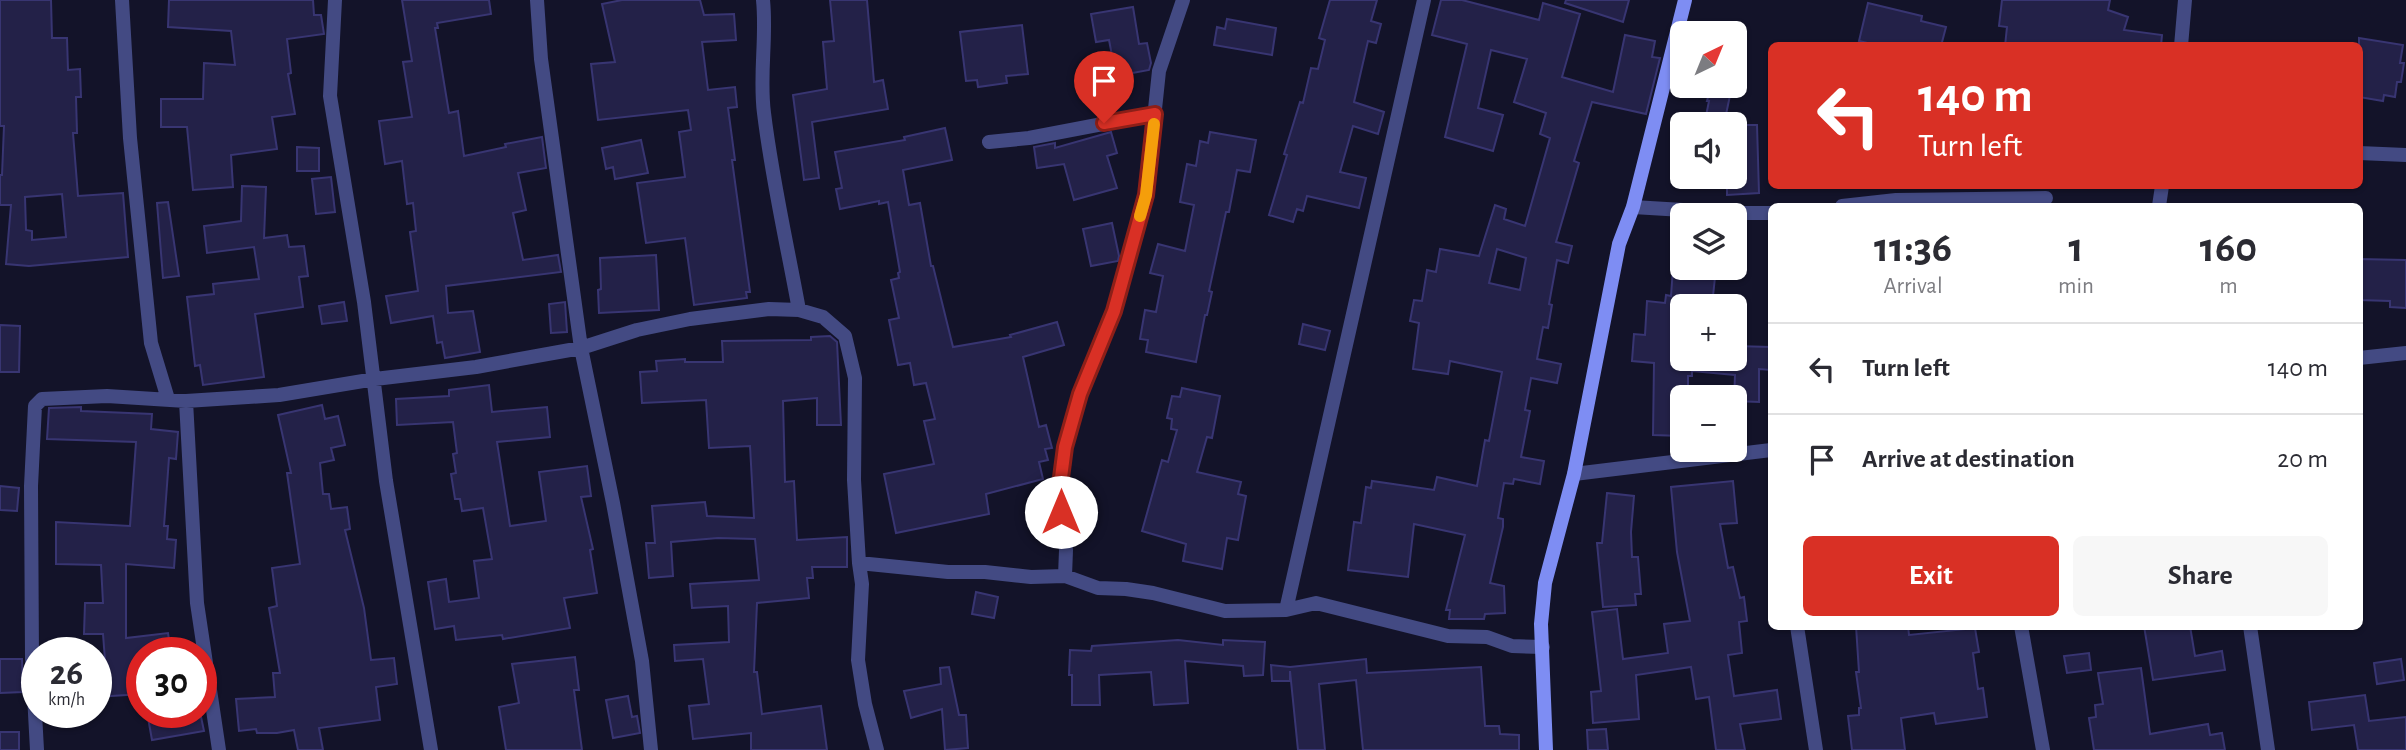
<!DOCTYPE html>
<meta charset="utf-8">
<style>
body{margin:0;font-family:"Alegreya Sans",sans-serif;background:#f7f7f7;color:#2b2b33;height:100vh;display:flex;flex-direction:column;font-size:26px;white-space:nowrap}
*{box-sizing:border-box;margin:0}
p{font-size:23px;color:#7c7c81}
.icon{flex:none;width:38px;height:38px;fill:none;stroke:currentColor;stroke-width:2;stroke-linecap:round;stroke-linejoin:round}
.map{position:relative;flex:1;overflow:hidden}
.drawer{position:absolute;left:1768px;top:203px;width:595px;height:427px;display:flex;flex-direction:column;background:#fff;border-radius:10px;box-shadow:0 2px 5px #0004}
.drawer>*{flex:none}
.banner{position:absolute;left:1768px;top:42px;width:595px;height:147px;border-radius:10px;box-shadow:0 2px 5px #0004;background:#d93025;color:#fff;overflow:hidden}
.needle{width:46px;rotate:43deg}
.buttons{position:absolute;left:1670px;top:21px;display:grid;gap:14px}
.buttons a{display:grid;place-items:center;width:77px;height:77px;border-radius:10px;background:#fff;box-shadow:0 2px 5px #0004;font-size:35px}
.speed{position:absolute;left:21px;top:637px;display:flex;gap:14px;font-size:35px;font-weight:700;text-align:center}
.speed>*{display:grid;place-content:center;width:91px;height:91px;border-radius:50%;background:#fff;box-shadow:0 2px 5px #0004;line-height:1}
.speed small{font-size:18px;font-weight:400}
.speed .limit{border:10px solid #d22;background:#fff;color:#111}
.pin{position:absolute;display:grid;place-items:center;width:60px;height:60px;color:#fff;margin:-72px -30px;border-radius:50% 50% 50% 0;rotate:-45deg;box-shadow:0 0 7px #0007}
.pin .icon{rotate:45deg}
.me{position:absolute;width:77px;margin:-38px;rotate:0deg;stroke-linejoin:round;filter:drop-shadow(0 0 5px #0008)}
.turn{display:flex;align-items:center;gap:24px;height:147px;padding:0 35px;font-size:32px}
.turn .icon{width:91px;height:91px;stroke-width:2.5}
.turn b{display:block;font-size:49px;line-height:60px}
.eta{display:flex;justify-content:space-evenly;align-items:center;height:119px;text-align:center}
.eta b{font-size:42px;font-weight:700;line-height:49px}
.primary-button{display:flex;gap:14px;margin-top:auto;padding:14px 35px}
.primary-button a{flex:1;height:80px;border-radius:10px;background:#d93025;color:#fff;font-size:28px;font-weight:700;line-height:80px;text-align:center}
.primary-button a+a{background:#f7f7f7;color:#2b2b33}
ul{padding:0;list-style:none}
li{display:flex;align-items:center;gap:21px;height:91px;padding:0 35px;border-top:2px solid #e1e1e2}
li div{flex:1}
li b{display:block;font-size:26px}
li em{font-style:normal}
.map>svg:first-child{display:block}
.building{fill:#232148;stroke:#383572;stroke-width:2;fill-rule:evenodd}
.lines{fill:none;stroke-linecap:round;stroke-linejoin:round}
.street{stroke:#434a83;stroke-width:14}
.secondary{stroke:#7e8df3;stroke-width:14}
.route-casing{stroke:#8d1f18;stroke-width:18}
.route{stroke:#d93025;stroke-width:12}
.slow{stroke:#f59e0b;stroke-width:12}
</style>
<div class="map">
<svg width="2406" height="750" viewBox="0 0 2406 750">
<rect width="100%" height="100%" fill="#131329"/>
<path class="building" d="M 0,0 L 51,0 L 52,38 L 67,38 L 68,70 L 80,69 L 81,97 L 76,97 L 77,133 L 73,133 L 78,196 L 123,193 L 128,257 L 29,266 L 6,264 L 11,205 L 0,205 L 0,175 L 2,175 L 4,126 L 0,126 ZM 62,194 L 66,237 L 32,240 L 32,231 L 26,230 L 25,197 Z
M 169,0 L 313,0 L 314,15 L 321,15 L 324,34 L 287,39 L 291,73 L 288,74 L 295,114 L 272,117 L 277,149 L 231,155 L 233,187 L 193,190 L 187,127 L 161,127 L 161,99 L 203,99 L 204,63 L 235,65 L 231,31 L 168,27 Z
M 402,0 L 489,0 L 491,14 L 437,23 L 438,28 L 435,28 L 449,113 L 458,111 L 464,156 L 506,147 L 505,144 L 542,137 L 546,168 L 518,173 L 526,210 L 513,213 L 523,260 L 558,255 L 561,272 L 446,286 L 448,313 L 473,311 L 480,352 L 445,358 L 442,342 L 437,343 L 433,316 L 391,323 L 386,296 L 418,291 L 410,232 L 416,231 L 413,203 L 407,204 L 402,161 L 385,164 L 379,121 L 412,117 L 403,62 L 412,61 Z
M 622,0 L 700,0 L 704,15 L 734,14 L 736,40 L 702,42 L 708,90 L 735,87 L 737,107 L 728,108 L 735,160 L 732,160 L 750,292 L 746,292 L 747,298 L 694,305 L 685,238 L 646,243 L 637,183 L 685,177 L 679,132 L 691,130 L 688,110 L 598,120 L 591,64 L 615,62 L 602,4 Z
M 830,0 L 867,0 L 874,82 L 883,80 L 888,109 L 812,122 L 819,178 L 804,180 L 793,95 L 827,89 L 823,42 L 834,41 Z
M 1330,0 L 1377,0 L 1371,21 L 1381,24 L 1376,43 L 1368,41 L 1354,102 L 1384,112 L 1378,134 L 1353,126 L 1340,172 L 1366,178 L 1359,208 L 1307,196 L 1303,211 L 1297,209 L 1293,222 L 1269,215 L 1287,155 L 1284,154 L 1300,102 L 1303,103 L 1311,68 L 1318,69 L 1325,40 L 1319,38 Z
M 1441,0 L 1462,0 L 1539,20 L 1543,3 L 1580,14 L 1562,77 L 1613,92 L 1625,35 L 1655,41 L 1652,57 L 1660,58 L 1646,114 L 1592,102 L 1574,161 L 1579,163 L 1556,242 L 1572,246 L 1568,263 L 1557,260 L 1549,304 L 1552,305 L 1548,328 L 1543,327 L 1537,359 L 1561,364 L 1557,383 L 1531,378 L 1525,410 L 1530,411 L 1521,457 L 1544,461 L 1540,484 L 1514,479 L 1513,484 L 1504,483 L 1498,518 L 1503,519 L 1503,527 L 1490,583 L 1504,586 L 1505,613 L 1485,614 L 1484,619 L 1449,619 L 1450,610 L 1446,610 L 1465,535 L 1414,524 L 1408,577 L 1348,570 L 1354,522 L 1361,523 L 1366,487 L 1371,488 L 1372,481 L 1434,490 L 1437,477 L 1477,486 L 1485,440 L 1489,441 L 1502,372 L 1450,361 L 1448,374 L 1413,369 L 1419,323 L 1410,321 L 1414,300 L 1422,301 L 1427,270 L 1436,272 L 1440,249 L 1479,256 L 1495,205 L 1506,209 L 1504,219 L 1525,226 L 1550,138 L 1540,134 L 1546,113 L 1514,102 L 1527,59 L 1491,50 L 1478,108 L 1503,115 L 1493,151 L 1445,137 L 1467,44 L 1432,35 ZM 1497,249 L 1526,258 L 1520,290 L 1489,283 Z
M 1566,0 L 1629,0 L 1623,22 L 1565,3 Z
M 2002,0 L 2110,0 L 2108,10 L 2128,17 L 2124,30 L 2162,35 L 2161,46 L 2005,46 L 2007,27 L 1999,26 Z
M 1868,3 L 1922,16 L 1921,21 L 1946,27 L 1941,46 L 1880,46 L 1859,41 Z
M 1133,7 L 1139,44 L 1147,43 L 1151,63 L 1149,70 L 1116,76 L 1109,40 L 1096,42 L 1091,14 Z
M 1227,19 L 1276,28 L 1272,55 L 1214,45 L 1217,27 L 1225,29 Z
M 1022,25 L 1028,74 L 1006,76 L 1007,83 L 978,87 L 977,80 L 966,81 L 960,32 Z
M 2359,38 L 2403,45 L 2400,63 L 2404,63 L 2401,82 L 2397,82 L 2395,97 L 2384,95 L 2383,101 L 2359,97 Z
M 1711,86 L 1732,86 L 1724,124 L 1707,124 L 1708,116 L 1706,116 L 1709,101 L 1707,101 Z
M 1734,125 L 1757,125 L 1759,193 L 1727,195 L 1727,177 L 1734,177 Z
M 945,128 L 952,160 L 903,170 L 909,205 L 920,203 L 931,266 L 933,266 L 953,347 L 1011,337 L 1010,335 L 1057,322 L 1064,345 L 1023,357 L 1039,427 L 1046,425 L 1052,448 L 1045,449 L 1048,460 L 1039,462 L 1043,479 L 986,494 L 989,514 L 896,533 L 884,474 L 934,464 L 924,421 L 935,419 L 926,383 L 914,385 L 910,363 L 898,365 L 889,320 L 899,318 L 891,280 L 899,278 L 898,273 L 900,272 L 888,202 L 879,204 L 879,201 L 840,209 L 836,189 L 842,188 L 835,152 L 905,140 L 904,137 Z
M 1111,132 L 1117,153 L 1107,156 L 1117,188 L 1074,200 L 1064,164 L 1037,168 L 1034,147 L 1055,143 L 1055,148 Z
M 1210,132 L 1256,140 L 1250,172 L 1237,170 L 1229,212 L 1226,212 L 1209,291 L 1212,292 L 1207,315 L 1205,315 L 1196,362 L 1146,352 L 1148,340 L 1140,339 L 1145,310 L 1156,312 L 1163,276 L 1150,273 L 1158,244 L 1185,251 L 1194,205 L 1180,202 L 1187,164 L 1196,166 L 1200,141 L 1208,143 Z
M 641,140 L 648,173 L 615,179 L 613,167 L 606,169 L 602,148 Z
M 297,147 L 319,148 L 319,171 L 297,171 Z
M 331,177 L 335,212 L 316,214 L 312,179 Z
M 242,186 L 266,187 L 264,238 L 287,235 L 289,247 L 304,246 L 308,276 L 299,277 L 303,307 L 255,314 L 264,377 L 203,385 L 200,365 L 195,366 L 187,297 L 214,294 L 213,284 L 259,279 L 254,247 L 207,253 L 204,226 L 241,221 Z
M 168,202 L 179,276 L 163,278 L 157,203 Z
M 1112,223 L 1119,256 L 1118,261 L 1091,266 L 1083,229 Z
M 656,255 L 659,310 L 599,313 L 598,290 L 601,289 L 600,258 Z
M 2359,259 L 2406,260 L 2406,308 L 2390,307 L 2390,301 L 2359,300 Z
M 1673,268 L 1716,268 L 1713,296 L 1705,295 L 1704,306 L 1682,306 L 1682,359 L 1735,359 L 1735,346 L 1771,347 L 1771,370 L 1759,369 L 1759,402 L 1734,401 L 1735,375 L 1692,371 L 1692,376 L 1688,376 L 1688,397 L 1682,397 L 1682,436 L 1653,435 L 1654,363 L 1632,361 L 1634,334 L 1645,335 L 1647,301 L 1665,303 L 1666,295 L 1671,296 Z
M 344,302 L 347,321 L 322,324 L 319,306 Z
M 565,302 L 567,332 L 551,333 L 549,304 Z
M 1303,324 L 1330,331 L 1325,350 L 1299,344 Z
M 0,325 L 20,326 L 19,372 L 0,372 Z
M 830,336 L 837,342 L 841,425 L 817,425 L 817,398 L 783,401 L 785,482 L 794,481 L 797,540 L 847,537 L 847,567 L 812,567 L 813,578 L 807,578 L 809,598 L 757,603 L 754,672 L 757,672 L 762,714 L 821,706 L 827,750 L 751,750 L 751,733 L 693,739 L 689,706 L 709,704 L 703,659 L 675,661 L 674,645 L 729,642 L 728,606 L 692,608 L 690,584 L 759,580 L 755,539 L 718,538 L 671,542 L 673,576 L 649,578 L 646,543 L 655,543 L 652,506 L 705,502 L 707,516 L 754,518 L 750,446 L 709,448 L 706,400 L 642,403 L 640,372 L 657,371 L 656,361 L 685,359 L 685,362 L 723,362 L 722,341 L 811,340 L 811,337 Z
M 489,385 L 492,412 L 547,407 L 550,437 L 497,442 L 510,526 L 546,521 L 539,472 L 587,466 L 591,496 L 581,497 L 593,549 L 590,550 L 597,593 L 564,598 L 570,628 L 503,639 L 502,635 L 456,640 L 454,626 L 435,629 L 428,582 L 446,579 L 449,602 L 479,598 L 474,561 L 492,559 L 483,508 L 462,511 L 460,499 L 455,499 L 451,474 L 456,473 L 453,454 L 457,453 L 453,422 L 397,425 L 396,399 L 449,396 L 449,390 Z
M 1182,388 L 1220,396 L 1212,438 L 1207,437 L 1197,472 L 1241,482 L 1238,494 L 1246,496 L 1238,540 L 1227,538 L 1222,569 L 1183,561 L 1186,544 L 1142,531 L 1162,460 L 1168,462 L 1177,430 L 1171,429 L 1172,419 L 1167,418 L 1172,396 L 1180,397 Z
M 322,405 L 325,419 L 338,416 L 345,445 L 331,448 L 334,460 L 320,463 L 323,494 L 329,494 L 331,509 L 347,507 L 350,529 L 345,530 L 364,608 L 371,660 L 394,658 L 397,684 L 376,687 L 380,720 L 319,728 L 323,750 L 298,750 L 294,730 L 277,733 L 257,733 L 256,729 L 239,731 L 236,699 L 275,697 L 273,673 L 280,673 L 269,608 L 277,606 L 272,568 L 300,564 L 287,473 L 291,473 L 278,415 Z
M 81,407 L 81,411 L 152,414 L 151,429 L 178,432 L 176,459 L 169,458 L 164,526 L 168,526 L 167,539 L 176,540 L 174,568 L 126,564 L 126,638 L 168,633 L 171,653 L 142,653 L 142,694 L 96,697 L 96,673 L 106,673 L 103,634 L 84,634 L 85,603 L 103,603 L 101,565 L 56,564 L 56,522 L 130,526 L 136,442 L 47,439 L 49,408 Z
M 1733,481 L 1737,523 L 1720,524 L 1728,568 L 1733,567 L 1740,598 L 1744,597 L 1747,621 L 1739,622 L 1742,653 L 1728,655 L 1734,696 L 1777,690 L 1781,719 L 1740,724 L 1745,750 L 1716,750 L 1709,697 L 1696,699 L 1691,667 L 1636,675 L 1639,719 L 1593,723 L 1591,692 L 1601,691 L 1592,612 L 1617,609 L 1623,659 L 1668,653 L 1664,624 L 1690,621 L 1677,552 L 1671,487 Z
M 0,486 L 19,488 L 17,511 L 0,510 Z
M 1607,493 L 1634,496 L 1631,532 L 1632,557 L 1638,557 L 1641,594 L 1635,594 L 1636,605 L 1603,607 L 1597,543 L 1602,543 Z
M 976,592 L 998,597 L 994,618 L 972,614 Z
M 1856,626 L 1908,626 L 1909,635 L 1975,628 L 1979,652 L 1973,653 L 1978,689 L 1983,688 L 1987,717 L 1936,724 L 1934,713 L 1901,718 L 1905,750 L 1852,750 L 1848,716 L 1859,715 L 1859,708 L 1861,708 L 1856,672 L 1859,672 Z
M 2144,626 L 2190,626 L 2195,656 L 2222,651 L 2225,670 L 2153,680 Z
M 1178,640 L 1223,645 L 1223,640 L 1265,642 L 1263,675 L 1244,676 L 1243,666 L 1185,661 L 1188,703 L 1154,705 L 1151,672 L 1099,675 L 1100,705 L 1072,705 L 1072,675 L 1069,675 L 1070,650 L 1091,651 L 1092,646 Z
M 2089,653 L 2091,670 L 2067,673 L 2064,656 Z
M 575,657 L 579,690 L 574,690 L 582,750 L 506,750 L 499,707 L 519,703 L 512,664 Z
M 0,659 L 22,659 L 23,692 L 0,693 Z
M 1366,659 L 1367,673 L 1481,667 L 1485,726 L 1499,726 L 1500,734 L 1519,735 L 1519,750 L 1363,750 L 1356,680 L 1319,684 L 1325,750 L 1298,750 L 1290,671 L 1290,681 L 1272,681 L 1271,665 L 1290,667 Z
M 2401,659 L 2404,680 L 2377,684 L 2374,663 Z
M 949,667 L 959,715 L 966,715 L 968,748 L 945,750 L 942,709 L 911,718 L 904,691 L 941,684 L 940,668 Z
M 2141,668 L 2150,734 L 2208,724 L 2210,735 L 2222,733 L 2225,750 L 2094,750 L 2089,718 L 2096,717 L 2095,705 L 2103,704 L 2098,673 Z
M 2365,695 L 2369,721 L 2406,717 L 2406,750 L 2358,750 L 2354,725 L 2312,730 L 2309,702 Z
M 628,696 L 632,717 L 637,716 L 640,733 L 613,738 L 606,700 Z
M 147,712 L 200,712 L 204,731 L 152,740 Z
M 1606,729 L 1608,750 L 1588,750 L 1587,730 Z
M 0,732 L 19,732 L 19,750 L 0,750 Z"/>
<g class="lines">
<path class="street" d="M 122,0 L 130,138 L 151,343 L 168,399
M 335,0 L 330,96 L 364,302 L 386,481 L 431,750
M 537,0 L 541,59 L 581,348 L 613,503 L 642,661 L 651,750
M 763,0 C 767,38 759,75 764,113 C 772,179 787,244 799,310
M 2181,46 L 2185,0
M 989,142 L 1029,138 L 1155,114
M 2359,153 L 2406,155
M 1842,206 L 1896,200 L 2046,198
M 2159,206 L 2162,186
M 1633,207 L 1733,213 L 1771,213
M 2359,358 L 2406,353
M 186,401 L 197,603 L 219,750
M 1574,474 L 1771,450
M 859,563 L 862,584 L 858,660 L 865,704 L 877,750
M 1065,576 L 1066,550 L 1059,493 L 1065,447 L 1080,394 L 1114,311 L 1146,195 L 1159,71 L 1183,0
M 1286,610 L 1424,0
M 1797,626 L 1816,750
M 2021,626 L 2043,750
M 2250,626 L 2268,750
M 37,750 L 32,658 L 31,486 L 35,406 L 42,399 L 107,396 L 186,401 L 279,395 L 375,379 L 476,367 L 581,348 L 637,330 L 690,319 L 769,309 L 799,310 L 823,317 L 845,336 L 855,378 L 854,480 L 859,563 L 948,572 L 985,572 L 1031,577 L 1065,576 L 1098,588 L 1126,589 L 1153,593 L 1225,611 L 1286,610 L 1316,603 L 1448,636 L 1487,637 L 1512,646 L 1543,647"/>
<path class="secondary" d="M 1546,750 L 1541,624 L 1545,583 L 1574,474 L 1619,244 L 1633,207 L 1685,0"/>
</g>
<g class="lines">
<g class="route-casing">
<path id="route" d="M 1061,512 L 1059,493 L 1065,447 L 1080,394 L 1114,311 L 1146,195 L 1155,114 L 1104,123"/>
</g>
<use href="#route" class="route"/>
<path class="slow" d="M 1140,216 L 1146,195 L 1154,124"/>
</g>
</svg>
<div class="buttons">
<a><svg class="needle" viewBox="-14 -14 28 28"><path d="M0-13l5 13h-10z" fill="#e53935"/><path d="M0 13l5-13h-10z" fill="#7c7c81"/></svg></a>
<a><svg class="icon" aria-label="sound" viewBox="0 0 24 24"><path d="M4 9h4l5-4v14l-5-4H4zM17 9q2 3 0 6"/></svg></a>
<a><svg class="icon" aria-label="layers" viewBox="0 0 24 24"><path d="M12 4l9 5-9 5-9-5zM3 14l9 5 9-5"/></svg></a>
<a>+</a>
<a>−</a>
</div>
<div class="speed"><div>26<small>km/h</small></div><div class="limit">30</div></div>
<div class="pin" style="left:1104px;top:123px;background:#d93025"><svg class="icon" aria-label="arrive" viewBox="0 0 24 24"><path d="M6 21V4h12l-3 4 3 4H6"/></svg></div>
<svg class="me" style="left:1061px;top:512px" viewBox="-20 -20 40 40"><circle r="19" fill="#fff"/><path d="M0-13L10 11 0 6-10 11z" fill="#d93025"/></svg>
<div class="banner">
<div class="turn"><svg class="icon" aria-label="left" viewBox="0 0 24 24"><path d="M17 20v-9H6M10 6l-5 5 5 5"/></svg><div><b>140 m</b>Turn left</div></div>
</div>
<section class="drawer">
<div class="eta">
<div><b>11:36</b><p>Arrival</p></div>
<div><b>1</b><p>min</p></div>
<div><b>160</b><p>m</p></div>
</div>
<ul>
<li><svg class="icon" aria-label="left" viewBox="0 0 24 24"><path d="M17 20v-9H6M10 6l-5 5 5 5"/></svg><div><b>Turn left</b></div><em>140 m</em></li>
<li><svg class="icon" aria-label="arrive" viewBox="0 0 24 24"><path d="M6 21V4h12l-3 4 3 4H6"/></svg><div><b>Arrive at destination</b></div><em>20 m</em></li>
</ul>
<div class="primary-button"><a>Exit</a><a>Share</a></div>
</section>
</div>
